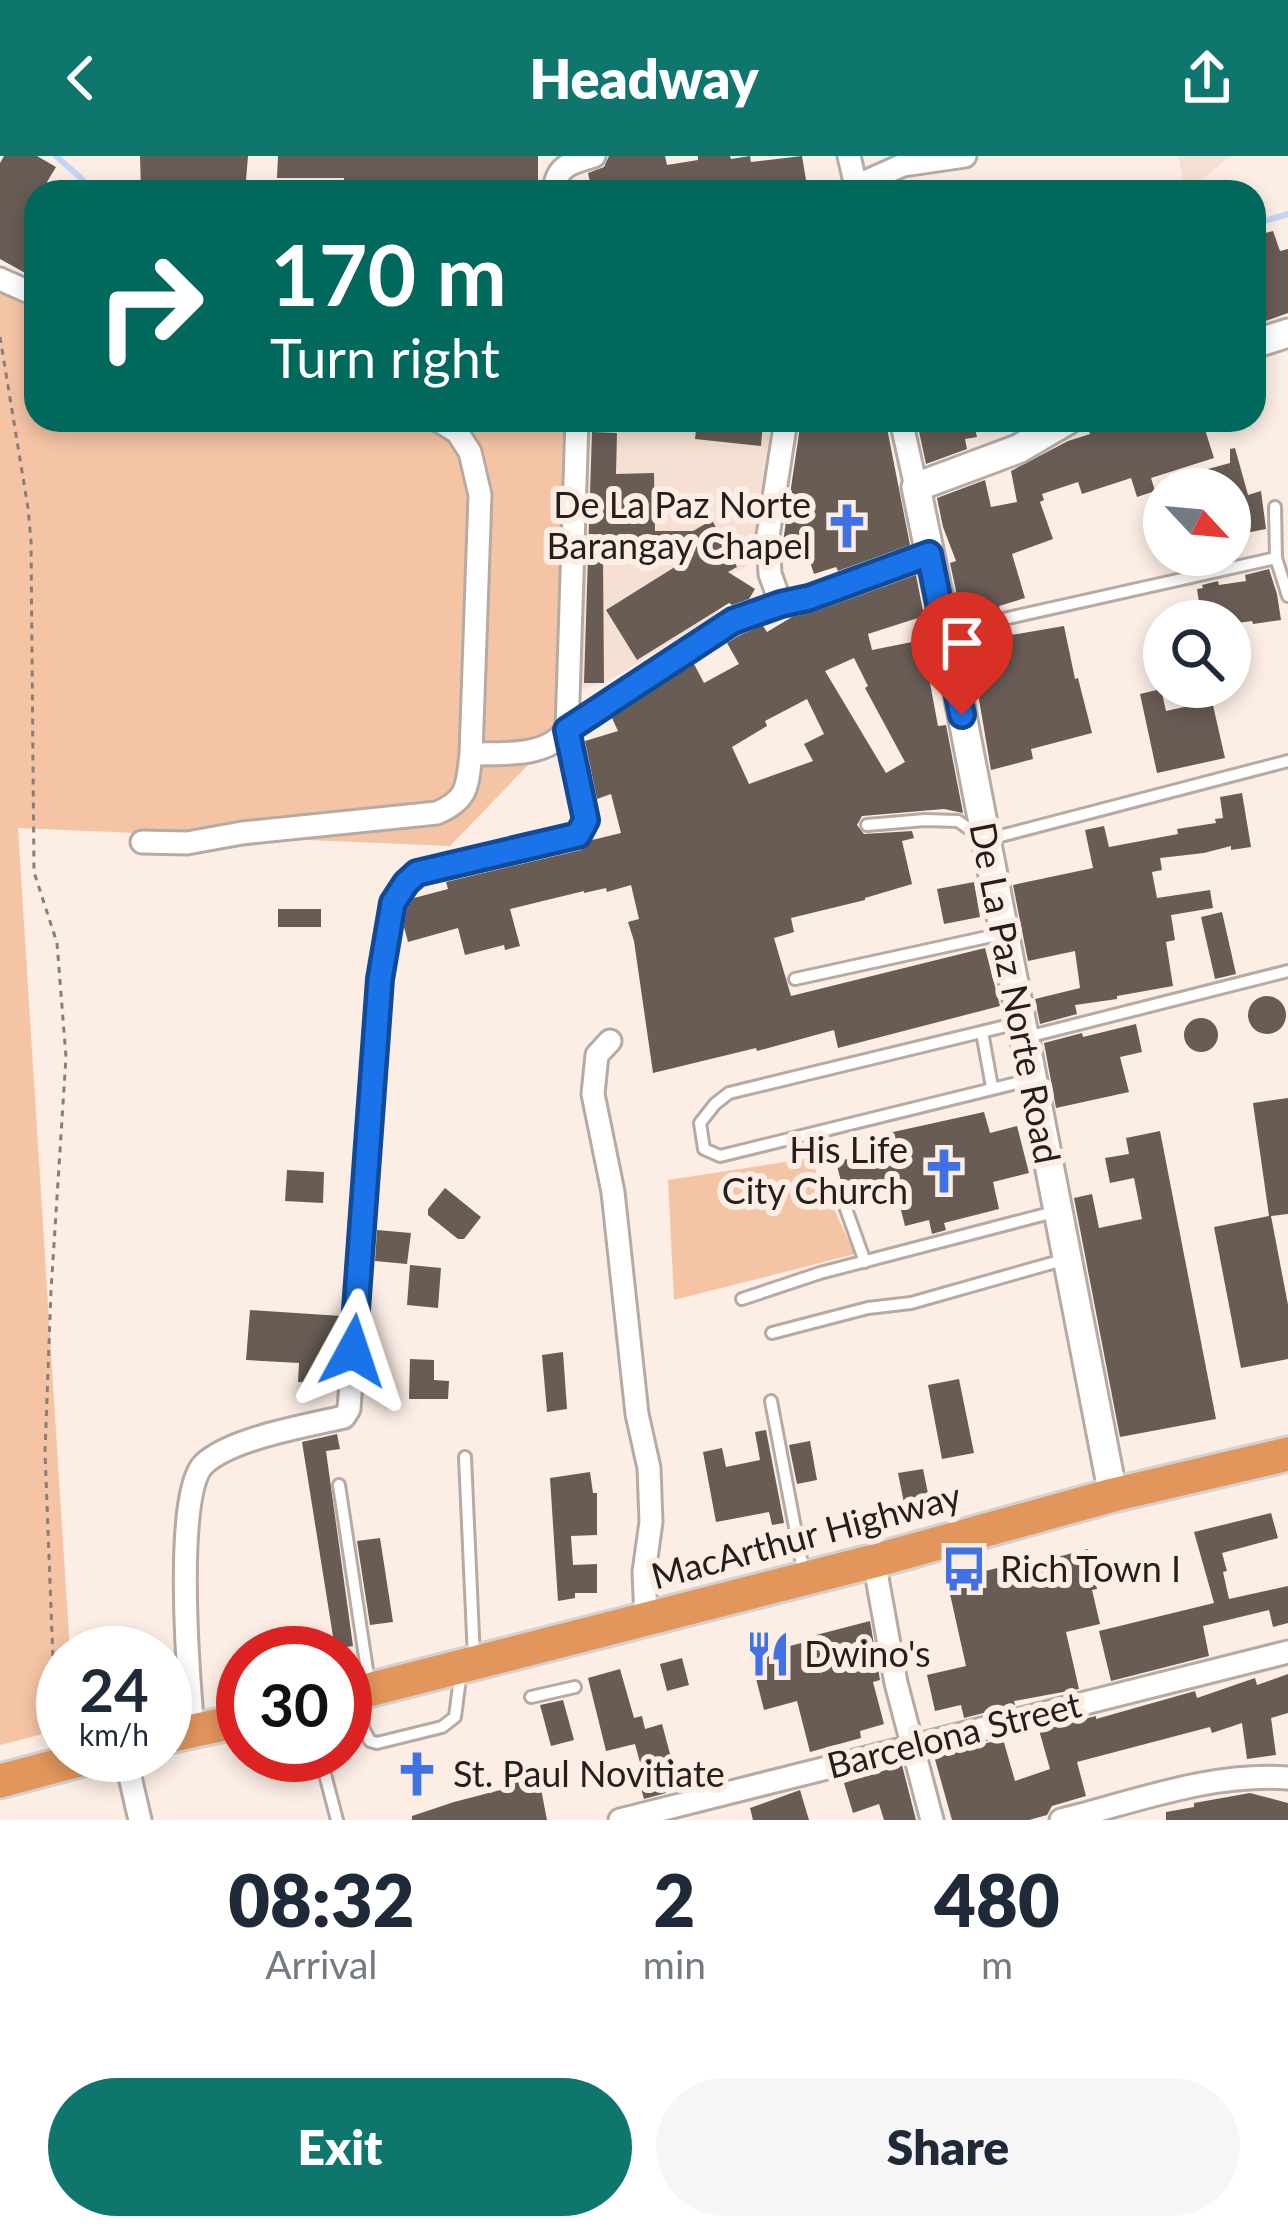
<!DOCTYPE html>
<style>
body{margin:0;font-family:Lato,sans-serif;background:#f6f6f7;color:#1f2937;height:100vh;display:flex;flex-direction:column;font-size:45px;white-space:nowrap}
*{box-sizing:border-box;margin:0}
p{font-size:39px;color:#747a83}
.icon{flex:none;width:66px;height:66px;fill:none;stroke:currentColor;stroke-width:2;stroke-linecap:round;stroke-linejoin:round}
.map{position:relative;height:1664px;overflow:hidden}
.sheet{display:flex;flex-direction:column;background:#fff;flex:1}
.sheet>*{flex:none}
.banner{position:absolute;left:24px;top:24px;width:1242px;height:252px;border-radius:36px;box-shadow:0 6px 18px #0003;background:#00695c;color:#fff;overflow:hidden}
.needle{width:78px;rotate:116deg}
.tools{position:absolute;left:1143px;top:312px;display:grid;gap:24px}
.tools a{display:grid;place-items:center;width:108px;height:108px;border-radius:50%;background:#fff;box-shadow:0 6px 18px #0003;font-size:60px}
.speed{position:absolute;left:36px;top:1470px;display:flex;gap:24px;font-size:60px;font-weight:700;text-align:center}
.speed>*{display:grid;place-content:center;width:156px;height:156px;border-radius:50%;background:#fff;box-shadow:0 6px 18px #0003;line-height:1}
.speed small{font-size:30px;font-weight:400}
.speed .limit{border:18px solid #d22;background:#fff;color:#111}
.pin{position:absolute;display:grid;place-items:center;width:102px;height:102px;color:#fff;margin:-123px -51px;border-radius:50% 50% 50% 0;rotate:-45deg;box-shadow:0 0 12px #0007}
.pin .icon{rotate:45deg}
.me{position:absolute;width:132px;margin:-66px;rotate:5deg;stroke-linejoin:round;filter:drop-shadow(0 0 9px #0008)}
.turn{display:flex;align-items:center;gap:42px;height:252px;padding:0 48px;font-size:54px}
.turn .icon{width:156px;height:156px;stroke-width:2.5}
.turn b{display:block;font-size:84px;line-height:102px}
.eta{display:flex;justify-content:space-evenly;align-items:center;height:204px;text-align:center}
.eta b{font-size:72px;font-weight:800;line-height:84px}
.primary-button{display:flex;gap:24px;margin-top:auto;padding:24px 48px}
.primary-button a{flex:1;height:138px;border-radius:72px;background:#0f766e;color:#fff;font-size:48px;font-weight:800;line-height:138px;text-align:center}
.primary-button a+a{background:#f6f6f7;color:#1f2937}
header{display:flex;justify-content:space-between;align-items:center;height:156px;padding:0 48px;background:#0f766e;color:#fff;font-size:54px;font-weight:800}
.map>svg:first-child{display:block}
.built{fill:#f5e0d3}
.green{fill:#f5c4a5}
.lines{fill:none;stroke-linecap:round;stroke-linejoin:round}
.stream{stroke:#c4d4f5;stroke-width:6}
.building{fill:#685c55;fill-rule:evenodd}
.service-casing{stroke:#b7aaa2;stroke-width:16}
.minor-casing{stroke:#b7aaa2;stroke-width:27}
.tertiary-casing{stroke:#b7aaa2;stroke-width:33}
.trunk-casing{stroke:#d3d2d1;stroke-width:39}
.path{stroke:#897f79;stroke-width:3;stroke-dasharray:6 6;stroke-linecap:butt}
.service{stroke:#fff;stroke-width:10}
.minor{stroke:#fff;stroke-width:21}
.tertiary{stroke:#fff;stroke-width:27}
.trunk{stroke:#e2965b;stroke-width:33}
.route-casing{stroke:#114b97;stroke-width:30}
.route{stroke:#1a73e8;stroke-width:21}
.labels{text-anchor:middle;stroke-width:12;stroke-linejoin:round;paint-order:stroke}
.poi-label{font-size:36px;fill:#241f1b;stroke:#fceee5;text-anchor:start}
.street-label{font-size:36px;fill:#241f1b;stroke:#fceee5}
</style>
<header><svg class="icon" aria-label="back" viewBox="0 0 24 24"><path d="M15 5l-7 7 7 7"/></svg>Headway<svg class="icon" aria-label="share" viewBox="0 0 24 24"><path d="M12 15V3M7 8l5-5 5 5M5 13v7h14v-7"/></svg></header>
<div class="map">
<svg width="1288" height="1664" viewBox="0 0 1288 1664">
<rect width="100%" height="100%" fill="#fceee5"/>
<path class="built" d="M 1178,0 L 1231,0 L 1186,36 Z
M 581,264 L 775,277 L 761,402 L 708,431 L 719,457 L 611,523 L 571,538 Z"/>
<path class="green" d="M 0,128 L 36,153 L 36,264 L 565,264 L 559,577 L 450,690 L 18,672 L 70,1497 L 63,1497 L 63,1573 L 0,1589 Z
M 810,1002 L 855,1098 L 674,1144 L 668,1024 Z"/>
<g class="lines">
<path class="stream" d="M 56,0 L 82,23 L 89,36
M 1254,68 L 1288,58"/>
</g>
<path class="building" d="M 4,0 L 37,0 L 56,11 L 41,36 L 36,36 L 36,123 L 0,103 L 0,7 Z
M 140,0 L 248,0 L 245,36 L 141,36 Z
M 278,0 L 538,0 L 538,36 L 343,36 L 344,22 L 277,22 Z
M 609,0 L 665,0 L 667,9 L 698,4 L 698,0 L 730,0 L 731,3 L 750,0 L 751,6 L 802,0 L 808,36 L 592,36 L 588,17 L 604,11 Z
M 1273,75 L 1280,95 L 1288,93 L 1288,157 L 1257,168 L 1254,161 L 1254,80 Z
M 697,264 L 763,264 L 761,290 L 695,283 Z
M 801,264 L 877,264 L 878,274 L 887,272 L 910,389 L 838,415 L 836,411 L 814,418 L 803,385 L 783,386 Z
M 929,264 L 973,264 L 977,281 L 965,283 L 967,293 L 926,308 L 917,266 Z
M 1104,264 L 1202,264 L 1214,302 L 1151,322 L 1155,335 L 1137,341 L 1131,322 L 1082,338 L 1078,326 L 1042,338 L 1044,344 L 1040,346 L 1053,383 L 1012,398 L 1025,442 L 999,450 L 1000,454 L 979,458 L 975,444 L 959,449 L 950,407 L 956,405 L 943,371 L 937,342 L 985,324 L 991,351 L 1017,346 L 1011,315 L 1068,285 L 1090,278 L 1087,269 Z
M 592,276 L 617,277 L 616,318 L 654,317 L 655,375 L 693,375 L 712,364 L 737,411 L 728,416 L 755,433 L 749,443 L 732,449 L 729,447 L 637,504 L 606,454 L 694,399 L 603,401 L 604,527 L 584,527 Z
M 1235,292 L 1248,339 L 1261,335 L 1266,373 L 1230,380 L 1230,327 L 1212,332 L 1208,313 L 1230,307 L 1230,293 Z
M 1269,413 L 1277,438 L 1281,464 L 1253,468 L 1252,465 L 1230,468 L 1230,465 L 1202,465 L 1197,433 L 1203,432 L 1202,429 L 1218,425 L 1219,429 L 1246,425 L 1245,419 Z
M 916,419 L 924,460 L 868,478 L 872,494 L 922,484 L 938,570 L 946,569 L 963,657 L 944,653 L 862,660 L 857,669 L 864,678 L 912,675 L 914,682 L 902,685 L 912,728 L 865,742 L 865,744 L 791,762 L 794,776 L 774,782 L 791,840 L 985,792 L 1000,850 L 838,892 L 834,874 L 757,895 L 756,892 L 653,917 L 634,785 L 628,766 L 639,763 L 631,729 L 607,736 L 606,732 L 584,737 L 584,735 L 510,753 L 520,790 L 505,794 L 504,789 L 465,799 L 458,772 L 408,786 L 404,771 L 407,753 L 414,742 L 448,733 L 446,726 L 581,694 L 592,684 L 621,677 L 611,638 L 597,643 L 585,585 L 618,575 L 612,562 L 694,508 L 704,527 L 739,508 L 727,487 L 740,479 L 763,470 L 767,476 L 792,461 L 814,456 ZM 854,502 L 868,530 L 865,532 L 905,606 L 886,617 L 825,515 ZM 807,543 L 824,578 L 804,588 L 813,605 L 749,628 L 732,591 L 767,570 L 765,565 Z
M 1064,470 L 1075,523 L 1078,522 L 1092,577 L 1031,593 L 1033,603 L 991,614 L 976,526 L 974,526 L 965,482 L 1004,473 L 1005,480 Z
M 1161,533 L 1166,555 L 1212,545 L 1225,602 L 1157,617 L 1140,538 Z
M 1242,637 L 1251,691 L 1231,694 L 1231,690 L 1204,697 L 1160,702 L 1162,714 L 1152,716 L 1157,742 L 1210,734 L 1213,752 L 1171,759 L 1175,784 L 1166,786 L 1173,830 L 1117,840 L 1117,843 L 1075,849 L 1077,858 L 1040,868 L 1035,843 L 1080,832 L 1075,795 L 1028,805 L 1013,729 L 1093,712 L 1085,674 L 1104,670 L 1109,691 L 1178,678 L 1177,673 L 1216,667 L 1215,663 L 1223,662 L 1220,641 Z
M 974,726 L 980,761 L 944,768 L 937,733 Z
M 278,753 L 321,753 L 321,771 L 278,771 Z
M 1222,756 L 1236,818 L 1215,823 L 1201,761 Z
M1248 859a19 19 0 1 1 38 0a19 19 0 1 1-38 0Z
M1184 879a17 17 0 1 1 34 0a17 17 0 1 1-34 0Z
M 1136,868 L 1142,896 L 1120,901 L 1129,936 L 1056,952 L 1044,887 L 1082,877 L 1083,881 Z
M 1288,942 L 1288,1058 L 1271,1060 L 1288,1149 L 1288,1203 L 1241,1212 L 1214,1071 L 1269,1060 L 1253,947 Z
M 984,956 L 990,977 L 1017,970 L 1029,1017 L 993,1026 L 999,1053 L 944,1067 L 946,1074 L 932,1078 L 929,1064 L 905,1070 L 895,1030 L 859,1040 L 855,1025 L 842,1029 L 836,1006 L 888,992 L 884,978 Z
M 1160,975 L 1216,1263 L 1120,1281 L 1074,1042 L 1092,1038 L 1099,1072 L 1142,1063 L 1134,1022 L 1110,1027 L 1105,1002 L 1129,998 L 1126,982 Z
M 287,1014 L 324,1016 L 323,1047 L 285,1045 Z
M 445,1032 L 481,1061 L 464,1083 L 458,1083 L 428,1059 L 428,1053 Z
M 377,1074 L 411,1077 L 407,1108 L 375,1105 Z
M 410,1109 L 441,1112 L 438,1152 L 407,1149 Z
M 250,1154 L 341,1160 L 337,1210 L 333,1210 L 332,1227 L 298,1226 L 299,1207 L 246,1204 Z
M 563,1196 L 567,1253 L 547,1256 L 542,1199 Z
M 410,1203 L 434,1204 L 434,1224 L 449,1225 L 448,1243 L 409,1243 Z
M 959,1223 L 974,1297 L 942,1303 L 928,1229 Z
M 766,1274 L 784,1367 L 772,1369 L 769,1356 L 716,1366 L 703,1296 L 722,1292 L 726,1311 L 760,1304 L 755,1276 Z
M 337,1278 L 340,1293 L 326,1295 L 353,1490 L 335,1493 L 302,1286 Z
M 810,1285 L 817,1324 L 797,1328 L 789,1289 Z
M 923,1313 L 930,1347 L 905,1352 L 898,1317 Z
M 590,1316 L 593,1337 L 597,1337 L 597,1379 L 571,1380 L 573,1409 L 597,1408 L 597,1437 L 575,1437 L 575,1442 L 558,1445 L 550,1322 Z
M 1271,1357 L 1278,1382 L 1222,1397 L 1227,1415 L 1223,1416 L 1229,1443 L 1288,1430 L 1288,1467 L 1273,1471 L 1269,1454 L 1203,1470 L 1209,1500 L 1111,1525 L 1099,1475 L 1214,1447 L 1194,1376 Z
M 380,1382 L 393,1466 L 370,1469 L 357,1385 Z
M 1088,1393 L 1097,1433 L 1092,1434 L 1100,1468 L 1066,1476 L 1079,1533 L 1014,1545 L 1015,1549 L 964,1562 L 961,1549 L 935,1555 L 927,1519 L 966,1510 L 948,1429 L 986,1420 L 985,1415 L 1022,1406 L 1023,1410 Z
M 870,1465 L 880,1524 L 873,1526 L 884,1568 L 860,1575 L 861,1582 L 810,1596 L 797,1545 L 764,1554 L 749,1495 L 781,1486 L 782,1492 L 817,1483 L 816,1479 Z
M 682,1502 L 689,1529 L 667,1535 L 660,1508 Z
M 620,1513 L 634,1562 L 642,1560 L 645,1573 L 662,1568 L 676,1620 L 662,1624 L 666,1637 L 644,1643 L 638,1622 L 644,1621 L 635,1588 L 606,1595 L 588,1522 Z
M 1288,1518 L 1288,1557 L 1271,1562 L 1276,1599 L 1247,1603 L 1242,1567 L 1212,1577 L 1210,1571 L 1077,1606 L 1086,1640 L 1052,1650 L 1047,1659 L 1029,1664 L 952,1664 L 934,1600 L 1003,1583 L 1015,1625 L 1050,1613 L 1039,1574 L 1096,1560 L 1096,1563 L 1195,1535 L 1197,1542 L 1255,1522 L 1257,1529 Z
M 563,1544 L 574,1584 L 551,1590 L 540,1549 Z
M 902,1609 L 916,1664 L 884,1664 L 879,1648 L 853,1657 L 844,1627 Z
M 523,1619 L 526,1631 L 540,1628 L 547,1664 L 412,1664 L 412,1660 L 454,1646 L 508,1632 L 506,1623 Z
M 800,1634 L 809,1664 L 753,1664 L 750,1652 Z
M 1250,1637 L 1288,1647 L 1288,1664 L 1166,1664 L 1166,1656 L 1194,1651 L 1194,1647 Z"/>
<g class="lines">
<g class="service-casing">
<path id="service" d="M 1275,351 L 1276,402 L 1288,440
M 950,475 L 1276,402
M 867,669 L 925,664 L 958,665 L 985,684 L 1288,605
M 795,823 L 1001,778
M 1018,867 L 729,937 L 715,948 L 700,967 L 704,993 L 720,1000 L 1029,924
M 982,876 L 992,931
M 1027,881 L 1288,815
M 845,1050 L 865,1106
M 742,1143 L 820,1117 L 1054,1056
M 772,1177 L 868,1152 L 911,1147 L 1063,1104
M 771,1245 L 804,1419
M 465,1301 L 474,1502
M 339,1329 L 369,1527
M 362,1540 L 363,1572 L 370,1585 L 377,1587 L 442,1571 L 455,1561 L 461,1514
M 531,1541 L 575,1531
M 320,1599 L 337,1664"/>
</g>
<g class="minor-casing">
<path id="minor" d="M 849,0 L 856,30
M 554,36 C 556,9 571,7 594,0
M 857,36 L 856,30 L 903,9 L 965,0
M 0,123 L 36,139
M 438,264 L 457,276 L 470,296 L 480,339 L 471,598
M 901,264 L 916,331
M 781,448 L 770,418 L 768,380 L 786,264
M 142,686 L 187,687 L 242,677 L 437,657 C 469,643 467,630 471,598 C 504,597 545,602 567,574 L 733,465 L 781,448 L 809,442 L 929,398
M 610,885 L 597,899 L 593,938 L 613,1036 L 637,1258 L 649,1312 L 651,1366 L 644,1416 L 646,1462
M 874,1405 L 896,1527 L 932,1664
M 193,1574 C 189,1529 173,1337 204,1308 C 232,1282 306,1270 344,1261 L 349,1253 L 380,823 L 393,747 L 406,727 L 417,717 L 578,679 L 586,664 L 567,574 L 577,264
M 125,1599 L 140,1664
M 620,1664 L 1288,1496
M 1061,1664 C 1134,1646 1212,1616 1288,1622"/>
</g>
<g class="tertiary-casing">
<path id="tertiary" d="M 1254,188 L 1288,177
M 1068,264 L 1018,293 L 916,331 L 946,476 L 1113,1339"/>
</g>
<g class="trunk-casing">
<path id="trunk" d="M 345,1540 L 874,1405 L 1113,1339 L 1288,1298
M 165,1581 L 243,1564
M 0,1625 L 98,1599"/>
</g>
<path class="path" d="M 0,181 L 28,352 L 31,385 L 34,716 L 57,787 L 66,901 L 51,1135 L 45,1296 L 56,1582"/>
<use href="#service" class="service"/>
<use href="#minor" class="minor"/>
<use href="#tertiary" class="tertiary"/>
<use href="#trunk" class="trunk"/>
</g>
<g class="lines">
<g class="route-casing">
<path id="route" d="M 353,1195 L 380,823 L 393,747 L 406,727 L 417,717 L 578,679 L 586,664 L 567,574 L 733,465 L 781,448 L 809,442 L 929,398 L 962,559"/>
</g>
<use href="#route" class="route"/>
</g>
<defs>
<g id="church-bare" transform="scale(3.6)"><path d="M-1.2-6h2.4v3.5h3.3v2.4h-3.3V6h-2.4V-.1h-3.3v-2.4h3.3Z" fill="#4072e3" stroke="#fceee5" stroke-width="2.5" paint-order="stroke"/></g>
<g id="bus-bare" transform="scale(3.6)"><path d="M-5-6H5V4H4V6H2V4H-2V6H-4V4H-5ZM-3.5-4V0h7V-4ZM-3.5 1.2v1.5H-2V1.2ZM2 1.2v1.5H3.5V1.2Z" fill="#4072e3" stroke="#fceee5" stroke-width="2.5" paint-order="stroke"/></g>
<g id="restaurant-bare" transform="scale(3.6)"><path d="M-5-6h1v4h1v-4h1v4h1v-4h1v5L-1.5 .5V6h-2V.5L-5-1ZM5-6V6H3V1.5H1.5Q1.5-4 5-6Z" fill="#4072e3" stroke="#fceee5" stroke-width="2.5" paint-order="stroke"/></g>
</defs>
<g fill-rule="evenodd">
<use href="#church-bare" x="847" y="370"/>
<use href="#church-bare" x="944" y="1015"/>
<use href="#bus-bare" x="964" y="1413"/>
<use href="#restaurant-bare" x="768" y="1498"/>
<use href="#church-bare" x="417" y="1618"/>
</g>
<g class="labels">
<g class="poi-label">
<text x="811" y="362" text-anchor="end">De La Paz Norte<tspan x="811" dy="41">Barangay Chapel</tspan></text>
<text x="908" y="1007" text-anchor="end">His Life<tspan x="908" dy="41">City Church</tspan></text>
<text x="1000" y="1426">Rich Town I</text>
<text x="804" y="1511">Dwino's</text>
<text x="453" y="1631">St. Paul Novitiate</text>
</g>
<g class="street-label">
<text transform="translate(1015 837) rotate(79)" y="13">De La Paz Norte Road</text>
<text transform="translate(806 1380) rotate(-15)" y="13">MacArthur Highway</text>
<text transform="translate(954 1579) rotate(-14)" y="13">Barcelona Street</text>
</g>
</g>
</svg>
<div class="tools">
<a><svg class="needle" viewBox="-14 -14 28 28"><path d="M0-13l5 13h-10z" fill="#e53935"/><path d="M0 13l5-13h-10z" fill="#747a83"/></svg></a>
<a><svg class="icon" aria-label="search" viewBox="0 0 24 24"><circle cx="10" cy="10" r="6"/><path d="M15 15l6 6"/></svg></a>
</div>
<div class="speed"><div>24<small>km/h</small></div><div class="limit">30</div></div>
<div class="pin" style="left:962px;top:559px;background:#d93025"><svg class="icon" aria-label="arrive" viewBox="0 0 24 24"><path d="M6 21V4h12l-3 4 3 4H6"/></svg></div>
<svg class="me" style="left:353px;top:1195px" viewBox="-20 -20 40 40"><path d="M0-17L14 15 0 8-14 15z" fill="#1a73e8" stroke="#fff" stroke-width="4"/></svg>
<div class="banner">
<div class="turn"><svg class="icon" aria-label="right" viewBox="0 0 24 24"><path d="M7 20v-9h11M14 6l5 5-5 5"/></svg><div><b>170 m</b>Turn right</div></div>
</div>
</div>
<section class="sheet">
<div class="eta">
<div><b>08:32</b><p>Arrival</p></div>
<div><b>2</b><p>min</p></div>
<div><b>480</b><p>m</p></div>
</div>
<div class="primary-button"><a>Exit</a><a>Share</a></div>
</section>
